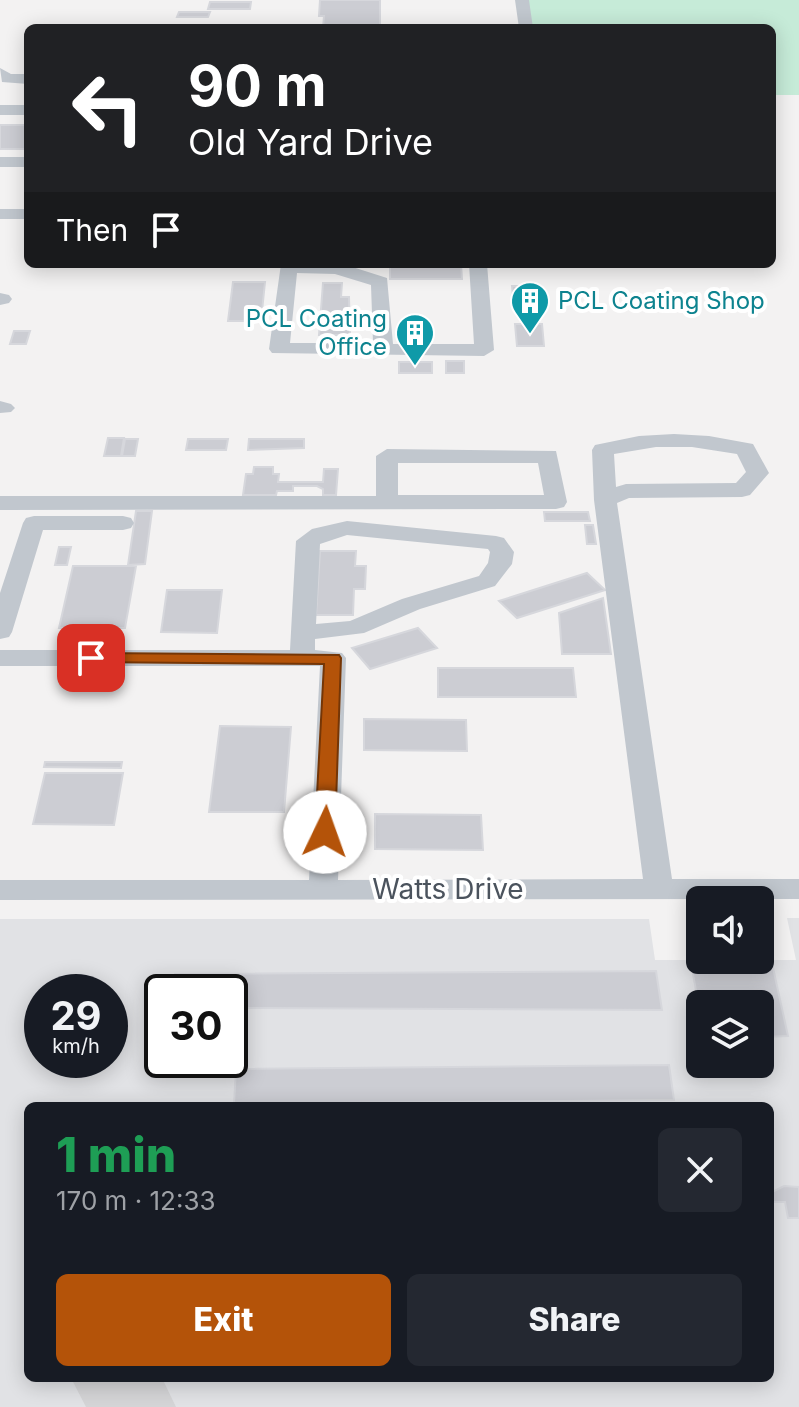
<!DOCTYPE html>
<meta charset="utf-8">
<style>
body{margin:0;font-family:Inter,sans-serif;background:#242831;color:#f1f3f6;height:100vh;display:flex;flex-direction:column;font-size:30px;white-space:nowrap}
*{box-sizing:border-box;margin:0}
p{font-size:26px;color:#9ea1a6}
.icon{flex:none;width:44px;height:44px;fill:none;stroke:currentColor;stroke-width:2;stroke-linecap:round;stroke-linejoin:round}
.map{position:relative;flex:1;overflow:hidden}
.details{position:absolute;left:24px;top:1102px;width:750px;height:280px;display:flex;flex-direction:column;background:#171b24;border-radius:12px;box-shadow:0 4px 20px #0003}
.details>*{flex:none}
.hud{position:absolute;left:24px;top:24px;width:752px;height:244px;border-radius:12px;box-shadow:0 4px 20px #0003;background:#202124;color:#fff;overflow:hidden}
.controls{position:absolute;left:686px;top:886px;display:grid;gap:16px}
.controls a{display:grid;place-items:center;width:88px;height:88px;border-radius:12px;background:#171b24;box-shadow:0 4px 20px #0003;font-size:40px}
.speed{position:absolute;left:24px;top:974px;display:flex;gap:16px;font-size:40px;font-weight:700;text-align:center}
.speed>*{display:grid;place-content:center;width:104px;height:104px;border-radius:50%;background:#171b24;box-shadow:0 4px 20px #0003;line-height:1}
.speed small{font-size:20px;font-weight:400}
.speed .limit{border:4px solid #111;border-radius:12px;background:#fff;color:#111}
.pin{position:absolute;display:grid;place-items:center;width:68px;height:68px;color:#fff;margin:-34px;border-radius:16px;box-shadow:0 4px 12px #0006}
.me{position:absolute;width:88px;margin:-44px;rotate:3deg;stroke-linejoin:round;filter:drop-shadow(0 0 6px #0008)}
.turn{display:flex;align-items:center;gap:28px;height:168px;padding:0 32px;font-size:36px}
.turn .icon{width:104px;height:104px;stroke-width:2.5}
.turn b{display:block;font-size:56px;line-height:68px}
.then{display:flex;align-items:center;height:76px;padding:0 32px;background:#0003;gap:16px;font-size:30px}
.round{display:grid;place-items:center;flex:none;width:84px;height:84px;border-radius:12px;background:#242831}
.summary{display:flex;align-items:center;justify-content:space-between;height:136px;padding:0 32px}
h1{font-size:48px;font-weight:800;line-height:60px;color:#1e9e55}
.action{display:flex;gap:16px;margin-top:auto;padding:16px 32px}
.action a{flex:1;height:92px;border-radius:12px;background:#b45309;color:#fff;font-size:32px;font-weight:800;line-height:92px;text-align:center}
.action a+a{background:#242831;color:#f1f3f6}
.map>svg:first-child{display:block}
.airport{fill:#e1e2e5;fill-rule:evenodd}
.green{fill:#c6ebd8}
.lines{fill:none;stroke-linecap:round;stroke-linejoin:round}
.taxiway{fill:#d4d4d6;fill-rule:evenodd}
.building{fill:#cccdd3;stroke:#d6d7dc;stroke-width:2}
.minor{fill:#c1c7ce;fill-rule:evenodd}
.route{fill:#b45309;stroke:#753606;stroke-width:2}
.labels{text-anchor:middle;stroke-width:8;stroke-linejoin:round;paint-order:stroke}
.far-culture-label{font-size:24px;fill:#0d838f;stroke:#fff;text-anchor:start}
.street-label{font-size:28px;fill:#4b535d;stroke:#fff}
</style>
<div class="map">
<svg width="799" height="1407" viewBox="0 0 799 1407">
<rect width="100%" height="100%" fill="#f3f2f2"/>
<path class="airport" d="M 787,918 L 799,918 L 799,1407 L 0,1407 L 0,919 L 649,919 L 655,960 L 796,960 ZM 42,992 L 110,992 L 110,1060 L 42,1060 ZM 162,992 L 230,992 L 230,1060 L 162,1060 ZM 700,1004 L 760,1004 L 760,1064 L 700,1064 ZM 28,1106 L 770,1106 L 770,1378 L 28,1378 Z"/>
<path class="green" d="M 525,0 L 799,0 L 799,95 L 772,95 L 772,28 L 529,28 Z"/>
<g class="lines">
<path class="taxiway" d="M 71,1378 L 162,1378 L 176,1407 L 86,1407 Z"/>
</g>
<path class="building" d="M 320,0 L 380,0 L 380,28 L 323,28 L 324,16 L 319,16 Z
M 210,2 L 251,2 L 250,9 L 208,9 Z
M 179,12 L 210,12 L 208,17 L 177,17 Z
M 0,125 L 28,125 L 28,149 L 0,149 Z
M 390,264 L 461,264 L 462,279 L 390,279 Z
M 233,282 L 265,282 L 261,321 L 228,321 Z
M 323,283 L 342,283 L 341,297 L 349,297 L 350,335 L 319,335 Z
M 512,286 L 539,286 L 542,308 L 514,307 Z
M 515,324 L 542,324 L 544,346 L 517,346 Z
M 14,331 L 30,331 L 26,344 L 10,344 Z
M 446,361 L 464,361 L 464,373 L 446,373 Z
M 399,362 L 432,362 L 432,373 L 399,373 Z
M 108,438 L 124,438 L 121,456 L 104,456 Z
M 125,439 L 138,439 L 135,456 L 122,456 Z
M 188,439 L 228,439 L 226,450 L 186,450 Z
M 249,439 L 304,439 L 304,448 L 248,450 Z
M 254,467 L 273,467 L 273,474 L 279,474 L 278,482 L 323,482 L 324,469 L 338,469 L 336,495 L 323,495 L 323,489 L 317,486 L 293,486 L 293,491 L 277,491 L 276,495 L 243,495 L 246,474 L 253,474 Z
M 136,511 L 152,511 L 145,564 L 128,565 Z
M 544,512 L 588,512 L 590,521 L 545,521 Z
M 585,525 L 593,525 L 596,544 L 587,544 Z
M 59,547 L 71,547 L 67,565 L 55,565 Z
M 320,551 L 356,551 L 355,566 L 366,566 L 365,589 L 354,589 L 353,615 L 316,615 Z
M 73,566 L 136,566 L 125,628 L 59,628 Z
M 587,573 L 605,590 L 517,618 L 499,601 Z
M 167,590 L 222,590 L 217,633 L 161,632 Z
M 603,598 L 611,654 L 562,654 L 559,613 Z
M 418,628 L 437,648 L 370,669 L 352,648 Z
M 438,668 L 573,668 L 576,697 L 438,697 Z
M 364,719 L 466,720 L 467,751 L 364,750 Z
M 220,726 L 291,727 L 284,812 L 209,812 Z
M 45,762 L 122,762 L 121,768 L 44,767 Z
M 45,773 L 123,773 L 114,825 L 33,824 Z
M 375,814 L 481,815 L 483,850 L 375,849 Z
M 691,963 L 772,963 L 788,1036 L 760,1037 L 760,1004 L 700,1004 L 700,1013 Z
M 656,971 L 662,1010 L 230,1008 L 230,992 L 172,992 L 175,974 Z
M 669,1065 L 674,1100 L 234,1104 L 236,1069 Z
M 784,1186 L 799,1187 L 799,1218 L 788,1218 L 785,1202 L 770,1202 L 770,1193 Z"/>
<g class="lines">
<path class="minor" d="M 515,0 L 529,0 L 533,28 L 519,28 Z
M 0,68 L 11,74 L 28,74 L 28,84 L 2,82 Z
M 0,105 L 28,105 L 28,115 L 0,115 Z
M 0,157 L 28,157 L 28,167 L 0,167 Z
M 0,209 L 28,209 L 28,219 L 0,219 Z
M 281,264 L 343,264 L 387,278 L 393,344 L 474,344 L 469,264 L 487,264 L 494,350 L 484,356 L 272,353 L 269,349 ZM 297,273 L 335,274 L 371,285 L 373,343 L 290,343 Z
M 0,293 L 9,295 L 12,299 L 9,303 L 0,305 Z
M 0,401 L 11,404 L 15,408 L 11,412 L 0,413 Z
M 674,434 L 709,436 L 753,444 L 769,473 L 750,495 L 742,497 L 629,498 L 617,503 L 672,879 L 799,879 L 799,899 L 0,900 L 0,880 L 309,880 L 320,666 L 0,666 L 0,650 L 290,650 L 296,541 L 312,529 L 347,521 L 496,536 L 504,538 L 514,552 L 512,564 L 495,586 L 420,609 L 364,633 L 315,639 L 315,650 L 342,653 L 346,658 L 338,880 L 643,879 L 594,500 L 592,450 L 595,445 L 639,436 ZM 656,447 L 692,447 L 737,454 L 746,472 L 736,483 L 626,484 L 616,487 L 614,454 ZM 347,535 L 488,549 L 490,552 L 488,563 L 479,576 L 402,599 L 350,621 L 316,624 L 320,544 Z
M 387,449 L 556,451 L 567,502 L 564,507 L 556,509 L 0,510 L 0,496 L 376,496 L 376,456 ZM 398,463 L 538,463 L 544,495 L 398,495 Z
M 34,516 L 123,516 L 131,518 L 134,523 L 131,528 L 123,530 L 43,530 L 12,632 L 9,637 L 0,639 L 0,593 L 23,523 L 26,518 Z"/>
</g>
<path class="route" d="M 91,653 L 339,655 L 341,658 L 335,832 L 332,836 L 318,836 L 315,832 L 324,664 L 84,662 L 82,658 Z"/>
<defs>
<g id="building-pin" transform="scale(2)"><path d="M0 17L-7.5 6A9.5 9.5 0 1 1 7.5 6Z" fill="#0f9aa8" stroke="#fff"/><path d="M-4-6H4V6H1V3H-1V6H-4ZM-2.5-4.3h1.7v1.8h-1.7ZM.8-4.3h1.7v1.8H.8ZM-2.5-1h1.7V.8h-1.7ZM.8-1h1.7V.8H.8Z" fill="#fff"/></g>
</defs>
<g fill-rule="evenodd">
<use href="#building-pin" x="530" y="301"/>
<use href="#building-pin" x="415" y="333"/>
</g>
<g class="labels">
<g class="far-culture-label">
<text x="558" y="309">PCL Coating Shop</text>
<text x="387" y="327" text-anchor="end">PCL Coating<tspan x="387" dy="28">Office</tspan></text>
</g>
<g class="street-label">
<text x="448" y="899">Watts Drive</text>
</g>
</g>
</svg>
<div class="controls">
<a><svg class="icon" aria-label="sound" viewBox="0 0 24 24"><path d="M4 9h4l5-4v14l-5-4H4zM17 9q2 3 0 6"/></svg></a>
<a><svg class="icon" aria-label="layers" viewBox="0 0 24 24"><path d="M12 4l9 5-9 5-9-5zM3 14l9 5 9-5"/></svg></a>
</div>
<div class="speed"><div>29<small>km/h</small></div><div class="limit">30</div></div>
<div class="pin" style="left:91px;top:658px;background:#d93025"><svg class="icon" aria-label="arrive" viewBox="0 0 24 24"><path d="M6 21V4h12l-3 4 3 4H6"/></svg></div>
<svg class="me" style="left:325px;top:832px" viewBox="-20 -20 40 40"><circle r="19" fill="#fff"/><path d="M0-13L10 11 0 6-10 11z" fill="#b45309"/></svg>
<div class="hud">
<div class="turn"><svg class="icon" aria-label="left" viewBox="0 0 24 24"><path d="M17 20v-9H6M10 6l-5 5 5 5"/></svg><div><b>90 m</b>Old Yard Drive</div></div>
<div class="then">Then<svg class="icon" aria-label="arrive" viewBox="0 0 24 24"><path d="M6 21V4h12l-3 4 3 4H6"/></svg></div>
</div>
<section class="details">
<div class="summary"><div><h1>1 min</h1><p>170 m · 12:33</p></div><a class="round"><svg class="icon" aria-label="close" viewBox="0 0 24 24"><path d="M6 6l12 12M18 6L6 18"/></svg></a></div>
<div class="action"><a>Exit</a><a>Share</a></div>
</section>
</div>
